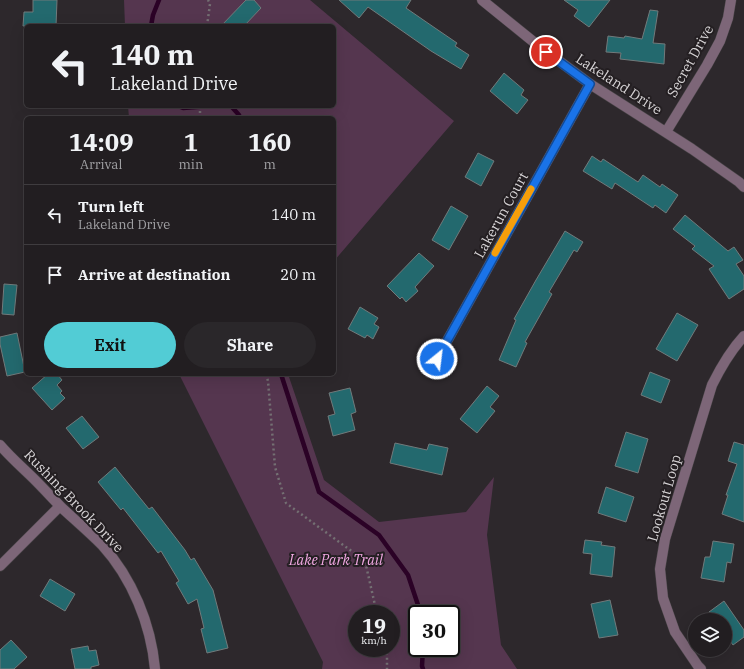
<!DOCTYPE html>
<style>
body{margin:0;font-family:"IBM Plex Serif",serif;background:#2a272a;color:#f1f3f6;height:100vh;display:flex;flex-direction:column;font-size:15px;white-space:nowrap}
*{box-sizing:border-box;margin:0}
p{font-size:13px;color:#a2a2a5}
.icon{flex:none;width:22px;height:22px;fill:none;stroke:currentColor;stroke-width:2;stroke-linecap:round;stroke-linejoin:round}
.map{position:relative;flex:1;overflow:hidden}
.drawer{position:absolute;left:24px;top:116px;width:312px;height:260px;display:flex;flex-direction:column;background:#221e21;border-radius:6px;box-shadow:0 4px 16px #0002,0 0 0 1px #3f3c3f}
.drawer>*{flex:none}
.banner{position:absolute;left:24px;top:24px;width:312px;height:84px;border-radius:6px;box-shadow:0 4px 16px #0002,0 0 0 1px #3f3c3f;background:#221e21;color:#f1f3f6;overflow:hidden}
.fabs{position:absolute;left:688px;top:613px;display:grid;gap:8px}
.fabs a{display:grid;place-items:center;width:44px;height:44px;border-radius:50%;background:#221e21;box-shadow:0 4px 16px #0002,0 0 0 1px #3f3c3f;font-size:20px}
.speed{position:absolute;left:348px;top:605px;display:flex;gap:8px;font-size:20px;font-weight:700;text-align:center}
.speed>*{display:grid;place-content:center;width:52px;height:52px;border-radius:50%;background:#221e21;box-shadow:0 4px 16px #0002,0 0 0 1px #3f3c3f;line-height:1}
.speed small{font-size:10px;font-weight:400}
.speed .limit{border:2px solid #111;border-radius:6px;background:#fff;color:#111}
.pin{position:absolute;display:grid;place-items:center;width:34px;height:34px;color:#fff;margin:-17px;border:2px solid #fff;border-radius:50%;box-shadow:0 1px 4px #0007}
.me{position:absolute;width:44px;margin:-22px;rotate:29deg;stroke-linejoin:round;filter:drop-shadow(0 0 3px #0008)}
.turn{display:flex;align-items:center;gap:14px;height:84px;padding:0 20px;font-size:18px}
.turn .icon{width:52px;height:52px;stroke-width:2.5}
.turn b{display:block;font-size:28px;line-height:34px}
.eta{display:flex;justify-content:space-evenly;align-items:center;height:68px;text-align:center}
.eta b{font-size:24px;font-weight:700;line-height:28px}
.cta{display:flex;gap:8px;margin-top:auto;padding:8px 20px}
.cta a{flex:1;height:46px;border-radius:24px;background:#52ccd5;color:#111;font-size:16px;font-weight:700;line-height:46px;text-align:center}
.cta a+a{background:#2a272a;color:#f1f3f6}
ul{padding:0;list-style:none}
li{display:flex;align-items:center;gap:12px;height:60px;padding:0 20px;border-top:1px solid #3f3c3f}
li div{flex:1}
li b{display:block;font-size:15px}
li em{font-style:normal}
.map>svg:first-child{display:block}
.green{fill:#55364f;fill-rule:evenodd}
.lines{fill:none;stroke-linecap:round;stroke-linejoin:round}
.stream{stroke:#2b0226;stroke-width:4.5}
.building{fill:#23696e;stroke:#717a7b}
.minor-casing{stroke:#484447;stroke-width:11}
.path{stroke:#747073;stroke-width:2.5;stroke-dasharray:2 3;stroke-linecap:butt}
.minor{stroke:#7d6678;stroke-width:10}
.route-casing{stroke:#114b97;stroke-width:10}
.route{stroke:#1a73e8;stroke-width:7}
.slow{stroke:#f59e0b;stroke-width:7}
.labels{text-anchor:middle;stroke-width:4;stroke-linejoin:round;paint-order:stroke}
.street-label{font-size:14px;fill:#d7d4d6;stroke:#241f22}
.park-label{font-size:14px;font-style:italic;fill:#f2a8e3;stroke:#241f22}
</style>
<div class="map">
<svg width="744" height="669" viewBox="0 0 744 669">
<rect width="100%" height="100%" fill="#2d282c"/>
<path class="green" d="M 124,0 L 310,0 L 454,121 L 334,261 L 334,118 L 129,118 L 128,106 L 334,106 L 334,26 L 125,26 Z
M 179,374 L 288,374 L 324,480 L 379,522 L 466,512 L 494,477 L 487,535 L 501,645 L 517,669 L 322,669 L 323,662 ZM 357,614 L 391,614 L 391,648 L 357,648 ZM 417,614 L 451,614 L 451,648 L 417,648 Z"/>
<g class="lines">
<path class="stream" d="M 151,26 L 153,15 L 159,0
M 178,106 L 183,108 L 210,106
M 231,106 L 239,115 L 240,118
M 281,374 L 319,492 L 379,535 L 408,575 L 421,614
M 423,648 L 422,666 L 423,669"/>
</g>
<path class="building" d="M 33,0 L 57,0 L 56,26 L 23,26 L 24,12 L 33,12 Z
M 246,0 L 254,0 L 261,8 L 244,26 L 221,26 Z
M 339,0 L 411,0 L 406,8 L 435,28 L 457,43 L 455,46 L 469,55 L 461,69 L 431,51 L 368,7 L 359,18 Z
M 564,0 L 610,0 L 589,27 L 574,16 L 578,10 Z
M 650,10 L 658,11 L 653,43 L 665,44 L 664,64 L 620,59 L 621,53 L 606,52 L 608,36 L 624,38 L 625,36 L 642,39 Z
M 504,73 L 524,90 L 521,95 L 528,100 L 517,114 L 490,91 Z
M 478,153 L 494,161 L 481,186 L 465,177 Z
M 592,156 L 601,162 L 603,159 L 638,182 L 643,175 L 660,187 L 662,184 L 678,195 L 666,213 L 655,205 L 653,208 L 615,183 L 612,189 L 583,171 Z
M 451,206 L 468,216 L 449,250 L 432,240 Z
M 685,215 L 728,251 L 734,247 L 743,260 L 736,264 L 744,276 L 744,289 L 729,299 L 709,269 L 714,266 L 692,249 L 695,246 L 673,229 Z
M 565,231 L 583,242 L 577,252 L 574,250 L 549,292 L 552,294 L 525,342 L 527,343 L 516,367 L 499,360 L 516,320 L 514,319 L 536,280 Z
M 419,253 L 434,266 L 415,287 L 418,291 L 406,302 L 402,297 L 400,299 L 387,286 Z
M 4,284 L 17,285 L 14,315 L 2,314 Z
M 360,307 L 378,318 L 374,324 L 379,327 L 373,339 L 367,335 L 365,338 L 348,329 Z
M 677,313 L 698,325 L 677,361 L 656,349 Z
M 17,333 L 25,372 L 7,376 L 0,344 L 0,337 Z
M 650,372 L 670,380 L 661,403 L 641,395 Z
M 48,374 L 57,374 L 62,380 L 57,385 L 62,391 L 60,393 L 65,398 L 52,410 L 32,388 Z
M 487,386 L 499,396 L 490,407 L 495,411 L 477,433 L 460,419 Z
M 350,388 L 356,412 L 351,414 L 355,430 L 333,436 L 328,416 L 335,414 L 329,393 Z
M 82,416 L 99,437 L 83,449 L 66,428 Z
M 626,432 L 648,439 L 638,473 L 615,466 Z
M 734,442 L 744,445 L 744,522 L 722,514 L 728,495 L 726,495 L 737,464 L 728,461 Z
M 395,443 L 427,450 L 429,444 L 448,448 L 442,475 L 390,463 Z
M 115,467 L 149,509 L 152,507 L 185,550 L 191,560 L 194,558 L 213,590 L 228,648 L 207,653 L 201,629 L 204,628 L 197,599 L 188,604 L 176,583 L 179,581 L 161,551 L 158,553 L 123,508 L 121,510 L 98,482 Z
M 606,487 L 634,497 L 626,522 L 598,513 Z
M 585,540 L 602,542 L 601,545 L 615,547 L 612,577 L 590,574 L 592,554 L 583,553 Z
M 713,541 L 734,544 L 731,563 L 727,562 L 724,582 L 701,578 L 705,557 L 710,557 Z
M 50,579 L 75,594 L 65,611 L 40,596 Z
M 610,600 L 618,635 L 599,638 L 591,604 Z
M 724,601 L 744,630 L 744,637 L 733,645 L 725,634 L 725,620 L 715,620 L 709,612 Z
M 11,640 L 27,657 L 14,669 L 0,669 L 0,650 Z
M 88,646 L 89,651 L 96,650 L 99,665 L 91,667 L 91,669 L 75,669 L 71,649 Z"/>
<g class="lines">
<g class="minor-casing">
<path id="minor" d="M 482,0 L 535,43 L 590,84 L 692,149 L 739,182 L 744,187
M 666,132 L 707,65 L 720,41 L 728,18 L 731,0
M 437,359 L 590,84
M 0,445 C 11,458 24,469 36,481 C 45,490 53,499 62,508 C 75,520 89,532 102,545 C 132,578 151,624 155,669
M 0,566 L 60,506
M 701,669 L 698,666 L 675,632 L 663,598 L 660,569 L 665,539 L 712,385 C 721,367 730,351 744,336"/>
</g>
<path class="path" d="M 207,26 L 210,4 L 208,0
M 200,118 L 200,106
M 266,374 L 268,381 L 275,467 L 286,503 L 365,561 L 377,614
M 385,648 L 387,657 L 387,669"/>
<use href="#minor" class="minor"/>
</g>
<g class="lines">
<g class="route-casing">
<path id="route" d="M 437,359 L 590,84 L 546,52"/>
</g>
<use href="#route" class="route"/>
<path class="slow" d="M 495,253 L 531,189"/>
</g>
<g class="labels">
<g class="street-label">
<text transform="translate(690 61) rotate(-61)" y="5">Secret Drive</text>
<text transform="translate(619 84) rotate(33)" y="5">Lakeland Drive</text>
<text transform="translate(501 215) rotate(-61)" y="5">Lakerun Court</text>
<text transform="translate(664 498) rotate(-74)" y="5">Lookout Loop</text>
<text transform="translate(74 501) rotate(46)" y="5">Rushing Brook Drive</text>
</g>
<g class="park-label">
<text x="336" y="565">Lake Park Trail</text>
</g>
</g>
</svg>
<div class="fabs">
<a><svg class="icon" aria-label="layers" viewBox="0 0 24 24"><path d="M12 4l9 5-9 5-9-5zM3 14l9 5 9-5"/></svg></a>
</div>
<div class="speed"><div>19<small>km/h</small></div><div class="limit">30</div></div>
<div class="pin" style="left:546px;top:52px;background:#d93025"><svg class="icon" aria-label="arrive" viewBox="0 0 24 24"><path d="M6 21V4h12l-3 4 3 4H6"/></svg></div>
<svg class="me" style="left:437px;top:359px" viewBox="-20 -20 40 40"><circle r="17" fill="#1a73e8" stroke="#fff" stroke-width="3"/><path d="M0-11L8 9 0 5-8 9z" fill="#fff"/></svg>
<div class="banner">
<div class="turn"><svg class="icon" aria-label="left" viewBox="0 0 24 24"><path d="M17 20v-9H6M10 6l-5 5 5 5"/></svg><div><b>140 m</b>Lakeland Drive</div></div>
</div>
<section class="drawer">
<div class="eta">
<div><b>14:09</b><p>Arrival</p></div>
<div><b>1</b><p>min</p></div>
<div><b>160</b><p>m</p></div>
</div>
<ul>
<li><svg class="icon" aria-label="left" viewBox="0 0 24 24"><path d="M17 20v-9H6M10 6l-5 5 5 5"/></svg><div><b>Turn left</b><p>Lakeland Drive</p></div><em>140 m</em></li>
<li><svg class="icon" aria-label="arrive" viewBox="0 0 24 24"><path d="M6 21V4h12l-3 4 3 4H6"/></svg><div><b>Arrive at destination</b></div><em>20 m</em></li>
</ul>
<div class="cta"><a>Exit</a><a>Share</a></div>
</section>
</div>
